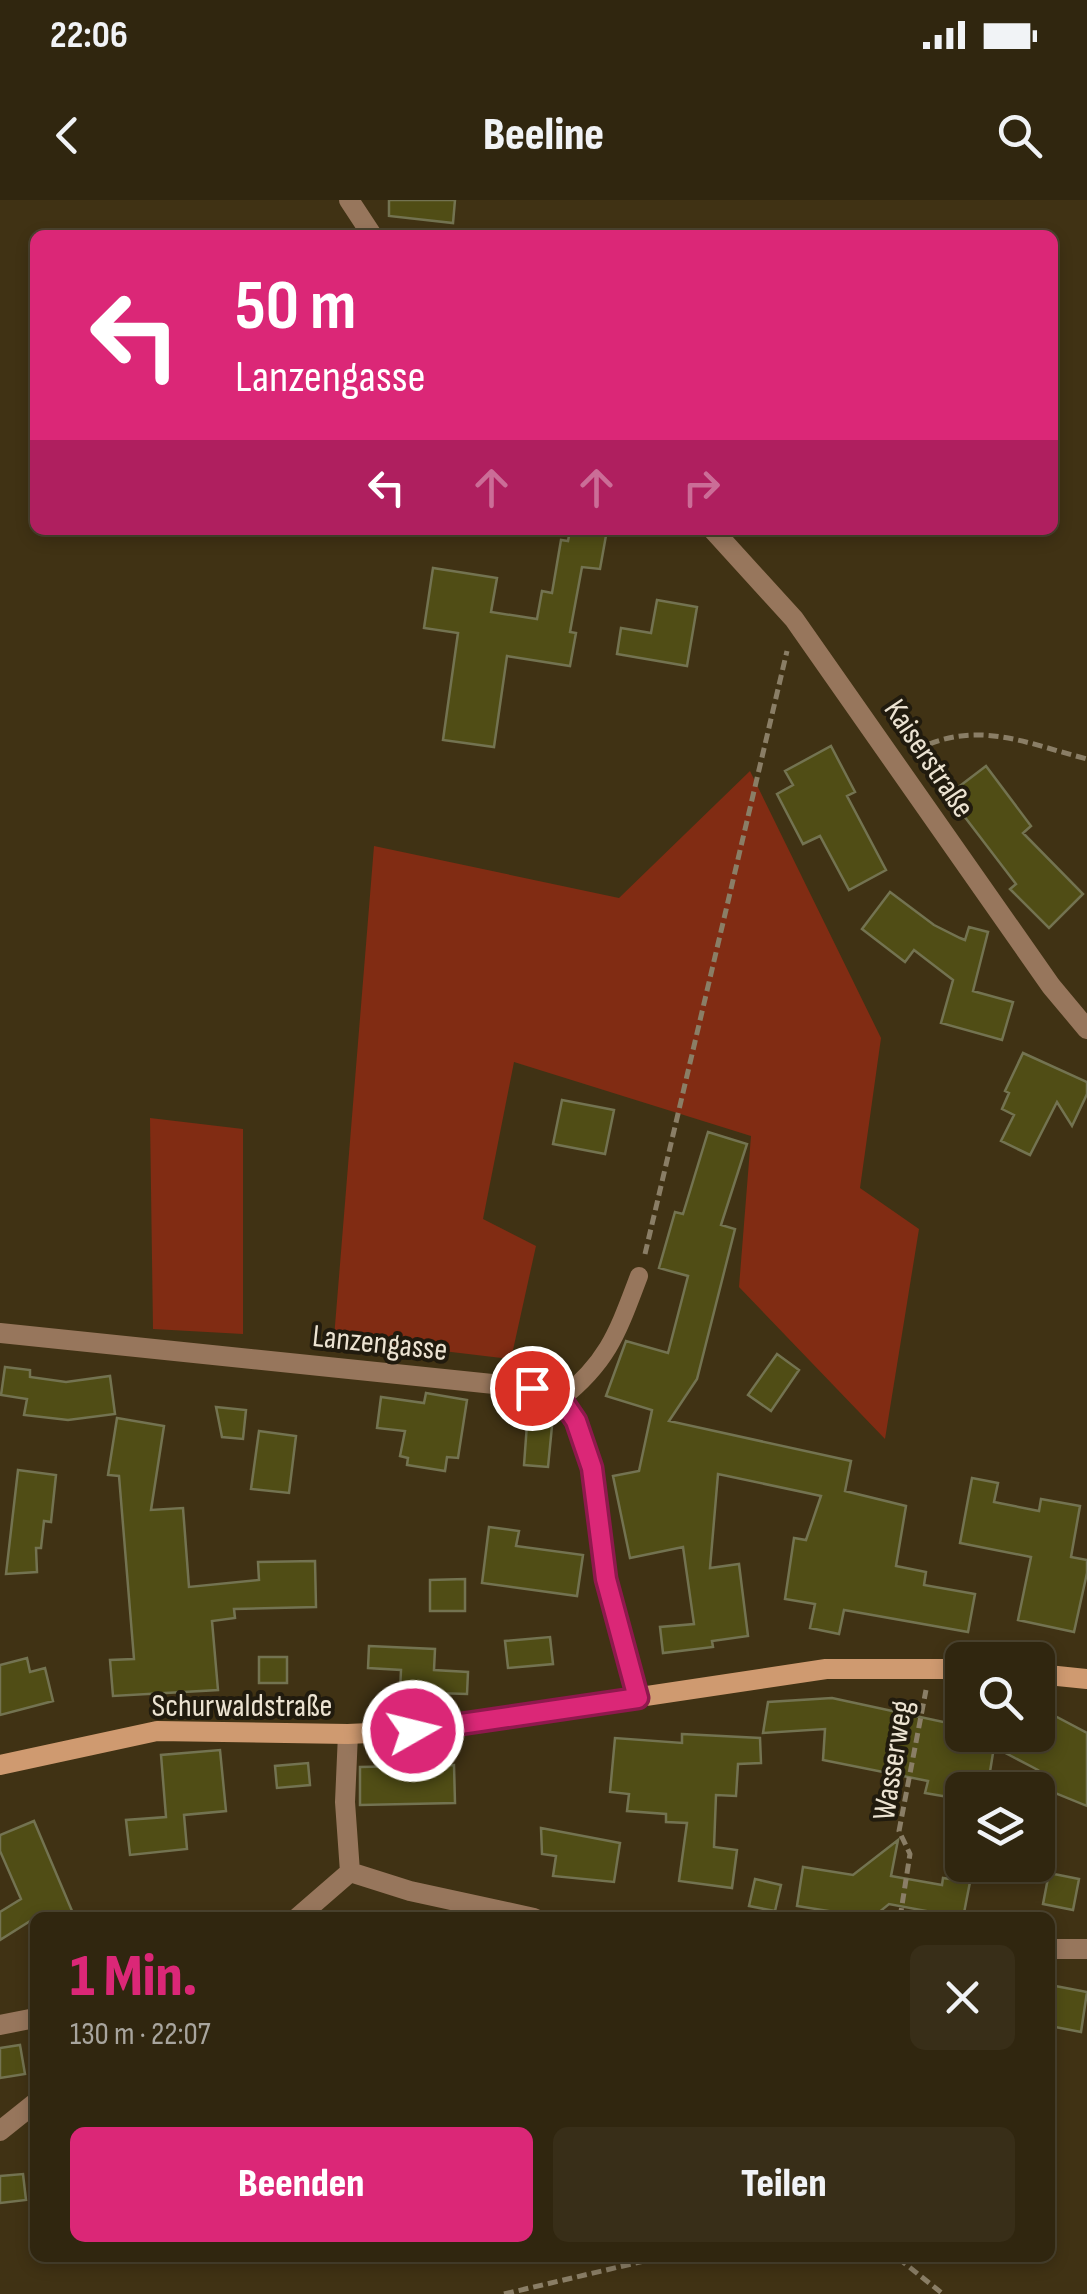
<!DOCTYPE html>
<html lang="de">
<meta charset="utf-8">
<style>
body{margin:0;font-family:"Sofia Sans Condensed",sans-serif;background:#382e18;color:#f1f3f6;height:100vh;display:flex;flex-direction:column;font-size:38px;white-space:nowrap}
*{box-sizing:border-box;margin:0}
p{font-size:32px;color:#a8a59e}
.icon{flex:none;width:55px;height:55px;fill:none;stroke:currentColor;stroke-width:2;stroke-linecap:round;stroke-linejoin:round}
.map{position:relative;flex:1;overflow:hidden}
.panel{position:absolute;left:30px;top:1712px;width:1025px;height:350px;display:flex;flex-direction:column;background:#30260f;border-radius:15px;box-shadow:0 5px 15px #0003,0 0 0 2px #4b432f}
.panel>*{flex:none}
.guide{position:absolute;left:30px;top:30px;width:1028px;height:305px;border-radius:15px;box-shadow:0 5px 15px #0003,0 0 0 2px #4b432f;background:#db2777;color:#fff;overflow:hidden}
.controls{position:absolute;left:945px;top:1442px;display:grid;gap:20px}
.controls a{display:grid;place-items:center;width:110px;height:110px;border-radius:15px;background:#30260f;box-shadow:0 5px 15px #0003,0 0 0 2px #4b432f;font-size:50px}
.pin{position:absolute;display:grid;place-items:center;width:85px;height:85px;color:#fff;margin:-42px;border:5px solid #fff;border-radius:50%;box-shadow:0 2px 10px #0007}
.me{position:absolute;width:110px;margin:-55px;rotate:82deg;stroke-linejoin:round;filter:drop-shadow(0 0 8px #0008)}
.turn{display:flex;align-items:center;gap:35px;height:210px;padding:0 40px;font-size:45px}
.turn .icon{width:130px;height:130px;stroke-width:2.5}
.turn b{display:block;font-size:70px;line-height:85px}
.lanes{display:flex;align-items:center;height:95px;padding:0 40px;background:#0003;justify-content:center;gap:50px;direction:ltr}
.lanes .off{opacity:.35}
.round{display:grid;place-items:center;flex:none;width:105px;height:105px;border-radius:15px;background:#382e18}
.summary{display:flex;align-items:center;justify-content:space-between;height:170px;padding:0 40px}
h1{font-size:60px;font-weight:800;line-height:75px;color:#db2777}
.primary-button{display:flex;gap:20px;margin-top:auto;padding:20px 40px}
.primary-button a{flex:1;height:115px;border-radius:15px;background:#db2777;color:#fff;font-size:40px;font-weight:800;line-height:115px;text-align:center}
.primary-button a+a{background:#382e18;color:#f1f3f6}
.status{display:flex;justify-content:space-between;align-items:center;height:70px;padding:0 50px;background:#30260f;direction:ltr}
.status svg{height:28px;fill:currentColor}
header{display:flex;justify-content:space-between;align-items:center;height:130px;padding:0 40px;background:#30260f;font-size:45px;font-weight:800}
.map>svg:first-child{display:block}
.green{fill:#812c13}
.building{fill:#504d15;stroke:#737351;stroke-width:2.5}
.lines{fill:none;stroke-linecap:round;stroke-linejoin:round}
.path{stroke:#8a7e66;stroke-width:5;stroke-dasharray:10 5;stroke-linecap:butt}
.service{stroke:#97765c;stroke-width:18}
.minor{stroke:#97765c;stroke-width:20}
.secondary{stroke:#cf9a70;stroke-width:20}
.route-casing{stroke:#8e194d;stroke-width:25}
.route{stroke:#db2777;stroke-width:18}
.labels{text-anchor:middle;stroke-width:8;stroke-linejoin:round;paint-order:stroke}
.street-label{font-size:32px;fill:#ece3d2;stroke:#211b0e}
</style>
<div class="status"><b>22:06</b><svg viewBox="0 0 49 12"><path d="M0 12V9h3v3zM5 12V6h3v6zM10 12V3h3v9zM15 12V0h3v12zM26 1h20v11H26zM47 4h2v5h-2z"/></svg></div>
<header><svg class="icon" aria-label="back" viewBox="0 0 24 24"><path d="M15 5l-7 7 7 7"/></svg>Beeline<svg class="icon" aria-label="search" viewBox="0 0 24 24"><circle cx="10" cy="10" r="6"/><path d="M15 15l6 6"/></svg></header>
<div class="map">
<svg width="1087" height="2094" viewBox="0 0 1087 2094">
<rect width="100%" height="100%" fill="#403214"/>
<path class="green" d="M 750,571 L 881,838 L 860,988 L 919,1029 L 885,1239 L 739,1087 L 751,936 L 514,862 L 483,1019 L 536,1046 L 511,1159 L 334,1138 L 374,646 L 619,698 Z
M 150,918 L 243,929 L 243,1134 L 153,1129 Z"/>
<path class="building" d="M 389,0 L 455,0 L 453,23 L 389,16 Z
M 570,330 L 607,330 L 600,369 L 582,367 L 570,432 L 576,433 L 570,466 L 507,456 L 494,547 L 443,540 L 458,433 L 424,428 L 433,368 L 497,378 L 491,412 L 537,419 L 542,391 L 552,393 L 561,340 L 568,341 Z
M 657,400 L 697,407 L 687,466 L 617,454 L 621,428 L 651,433 Z
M 831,546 L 855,592 L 847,596 L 886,670 L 849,690 L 820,636 L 803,644 L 777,594 L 793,585 L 785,571 Z
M 986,566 L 1031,626 L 1023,633 L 1083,694 L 1049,728 L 1010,689 L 1016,684 L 948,595 Z
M 890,692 L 934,725 L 960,738 L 965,740 L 969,727 L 988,732 L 973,791 L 1013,802 L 1002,840 L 941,823 L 953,780 L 914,750 L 905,762 L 862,729 Z
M 1023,853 L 1087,882 L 1087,894 L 1072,926 L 1057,902 L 1030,955 L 1001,941 L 1014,915 L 1002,909 L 1009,893 L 1005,891 Z
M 562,900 L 614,910 L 605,954 L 553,944 Z
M 708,932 L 747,944 L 721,1025 L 735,1029 L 697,1179 L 669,1221 L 851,1261 L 845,1291 L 906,1306 L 896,1366 L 926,1372 L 924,1385 L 975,1394 L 968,1432 L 844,1410 L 839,1434 L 810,1428 L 815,1404 L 785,1399 L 794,1338 L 806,1340 L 821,1296 L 718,1274 L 710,1368 L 739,1364 L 748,1436 L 712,1441 L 713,1447 L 663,1453 L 660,1427 L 694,1424 L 683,1347 L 630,1358 L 613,1276 L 639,1271 L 652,1210 L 606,1196 L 626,1141 L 668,1153 L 688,1076 L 659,1068 L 675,1012 L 683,1014 Z
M 777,1154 L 799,1170 L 771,1211 L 748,1195 Z
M 5,1167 L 30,1170 L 30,1177 L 66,1182 L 110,1176 L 115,1214 L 68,1220 L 24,1215 L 27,1199 L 1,1195 Z
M 426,1193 L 467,1200 L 458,1258 L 447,1257 L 445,1271 L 407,1265 L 408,1258 L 400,1256 L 405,1231 L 377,1228 L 381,1197 L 424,1203 Z
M 216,1207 L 246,1210 L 243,1239 L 222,1237 Z
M 117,1218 L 164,1226 L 151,1310 L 183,1308 L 189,1387 L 259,1380 L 258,1362 L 315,1361 L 316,1407 L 234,1409 L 235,1418 L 212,1421 L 218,1490 L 113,1496 L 110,1460 L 134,1459 L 119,1276 L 108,1275 Z
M 527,1224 L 552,1226 L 548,1267 L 524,1265 Z
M 259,1231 L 296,1236 L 289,1293 L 251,1289 Z
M 18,1270 L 56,1275 L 51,1322 L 44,1321 L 41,1348 L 36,1348 L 37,1372 L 6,1374 Z
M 972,1278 L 998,1283 L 994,1302 L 1039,1311 L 1041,1299 L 1080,1306 L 1071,1357 L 1087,1360 L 1087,1373 L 1074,1432 L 1018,1420 L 1031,1357 L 960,1343 Z
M 489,1327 L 519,1331 L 516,1346 L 583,1355 L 577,1396 L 482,1383 Z
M 465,1379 L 465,1411 L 430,1411 L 430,1380 Z
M 550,1437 L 553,1464 L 508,1468 L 505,1441 Z
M 369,1446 L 435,1449 L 434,1470 L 468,1472 L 467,1494 L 400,1492 L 401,1470 L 368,1468 Z
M 259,1457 L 287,1457 L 287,1483 L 259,1483 Z
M 27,1458 L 30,1472 L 45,1468 L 53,1501 L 0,1515 L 0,1465 Z
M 832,1498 L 962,1526 L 962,1535 L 1038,1535 L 1038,1507 L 1087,1533 L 1087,1606 L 1033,1584 L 1038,1570 L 994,1547 L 987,1590 L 962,1590 L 960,1599 L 925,1593 L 928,1581 L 823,1560 L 825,1529 L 763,1533 L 768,1502 Z
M 682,1534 L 760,1538 L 761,1563 L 738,1564 L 736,1596 L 716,1595 L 714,1647 L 737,1650 L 732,1688 L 679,1681 L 687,1623 L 666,1622 L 666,1614 L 627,1611 L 629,1594 L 610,1592 L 615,1538 L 682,1543 Z
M 220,1550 L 226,1611 L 184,1615 L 187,1649 L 130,1655 L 126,1620 L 166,1617 L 161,1555 Z
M 308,1563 L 310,1585 L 277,1588 L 275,1566 Z
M 454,1565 L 455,1603 L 360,1605 L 360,1567 Z
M 34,1621 L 75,1718 L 35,1718 L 0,1740 L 0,1712 L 21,1699 L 0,1651 L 0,1635 Z
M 541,1628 L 620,1643 L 614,1682 L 553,1676 L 556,1656 L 542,1654 Z
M 898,1640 L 891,1676 L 942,1685 L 943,1678 L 970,1682 L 963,1718 L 937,1718 L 937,1713 L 889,1704 L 872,1718 L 797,1706 L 803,1667 L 853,1675 Z
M 1049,1673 L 1079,1679 L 1073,1710 L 1043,1704 Z
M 755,1679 L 781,1685 L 775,1711 L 749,1706 Z
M 1050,1785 L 1087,1792 L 1081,1832 L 1050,1826 Z
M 20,1845 L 25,1874 L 0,1878 L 0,1848 Z
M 23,1974 L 26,2000 L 0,2003 L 0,1976 Z"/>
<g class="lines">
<path class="path" d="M 916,550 C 977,519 1025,543 1087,559
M 645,1054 L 787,451
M 900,1718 L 910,1654 L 899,1631 L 926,1490
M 898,2058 L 943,2094
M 504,2094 L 657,2058"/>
<path class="service" d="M 561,1199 C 609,1161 618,1131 639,1076"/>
<path class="minor" d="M 349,0 L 372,35
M 713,330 L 794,419 L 1051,786 L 1087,829
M 0,1133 L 532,1188 L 561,1199 L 577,1221 L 592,1268 L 606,1379 L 638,1498
M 348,1534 L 345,1602 L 350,1672
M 350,1672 L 410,1691 L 534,1718
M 297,1718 L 350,1672
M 1050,1749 L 1087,1749
M 0,1825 L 35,1818
M 0,1931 L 35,1903"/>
<path class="secondary" d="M 1038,1474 L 1087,1479
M 0,1565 L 157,1531 L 348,1534 L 413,1531 L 826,1469 L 962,1469"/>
</g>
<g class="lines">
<g class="route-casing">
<path id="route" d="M 413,1531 L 638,1498 L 606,1379 L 592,1268 L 576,1221 L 561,1199 L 532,1188"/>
</g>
<use href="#route" class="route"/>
</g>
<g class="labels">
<g class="street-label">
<text transform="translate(930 558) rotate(56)" y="11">Kaiserstraße</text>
<text transform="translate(380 1142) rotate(6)" y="11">Lanzengasse</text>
<text x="242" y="1516">Schurwaldstraße</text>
<text transform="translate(892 1560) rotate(-81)" y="11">Wasserweg</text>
</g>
</g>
</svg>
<div class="controls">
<a><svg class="icon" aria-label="search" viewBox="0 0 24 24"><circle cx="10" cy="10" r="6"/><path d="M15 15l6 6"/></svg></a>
<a><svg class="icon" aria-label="layers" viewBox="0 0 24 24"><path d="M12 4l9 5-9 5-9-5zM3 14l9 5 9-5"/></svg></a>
</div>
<div class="pin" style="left:532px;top:1188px;background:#d93025"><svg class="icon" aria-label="arrive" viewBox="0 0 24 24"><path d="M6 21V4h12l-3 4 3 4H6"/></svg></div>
<svg class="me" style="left:413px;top:1531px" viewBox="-20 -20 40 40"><circle r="17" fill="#db2777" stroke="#fff" stroke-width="3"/><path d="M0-11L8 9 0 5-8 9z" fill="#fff"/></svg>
<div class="guide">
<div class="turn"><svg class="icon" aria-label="left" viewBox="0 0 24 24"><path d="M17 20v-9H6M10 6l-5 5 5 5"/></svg><div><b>50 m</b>Lanzengasse</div></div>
<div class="lanes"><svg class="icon" aria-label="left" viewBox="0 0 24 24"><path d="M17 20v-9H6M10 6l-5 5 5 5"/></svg><svg class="icon off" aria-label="ahead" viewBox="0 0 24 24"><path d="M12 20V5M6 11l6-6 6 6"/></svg><svg class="icon off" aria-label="ahead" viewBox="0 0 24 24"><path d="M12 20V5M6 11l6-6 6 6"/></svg><svg class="icon off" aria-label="right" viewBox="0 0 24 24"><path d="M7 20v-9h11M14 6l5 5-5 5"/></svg></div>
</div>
<section class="panel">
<div class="summary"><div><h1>1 Min.</h1><p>130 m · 22:07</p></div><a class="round"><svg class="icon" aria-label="close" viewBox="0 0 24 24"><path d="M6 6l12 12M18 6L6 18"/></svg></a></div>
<div class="primary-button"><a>Beenden</a><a>Teilen</a></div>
</section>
</div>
